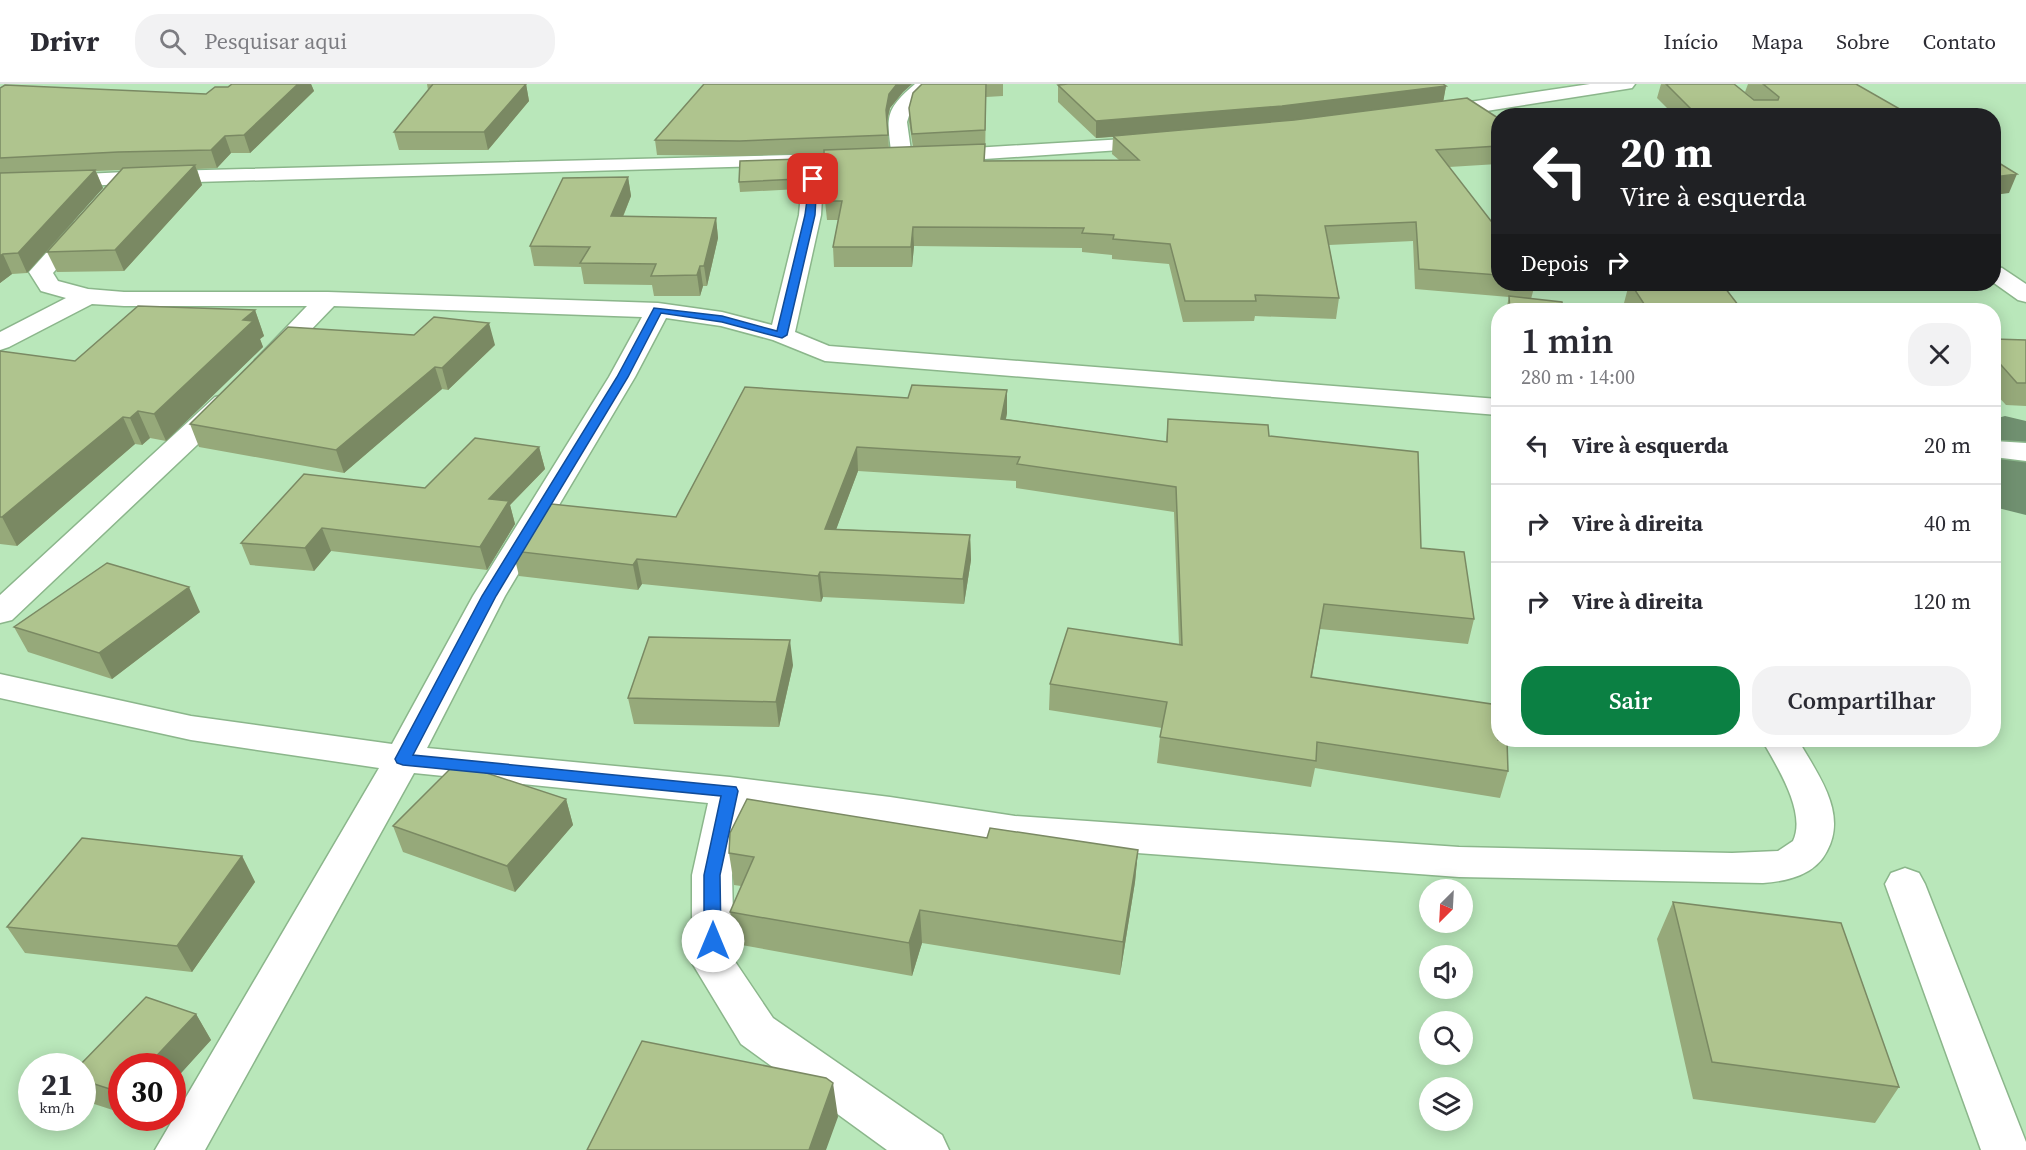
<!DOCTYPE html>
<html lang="pt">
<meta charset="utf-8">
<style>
body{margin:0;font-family:"Source Serif 4",serif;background:#f2f2f3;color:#2b2b33;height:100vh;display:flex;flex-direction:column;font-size:22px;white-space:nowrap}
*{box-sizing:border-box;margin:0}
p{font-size:20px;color:#7c7c81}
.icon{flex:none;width:33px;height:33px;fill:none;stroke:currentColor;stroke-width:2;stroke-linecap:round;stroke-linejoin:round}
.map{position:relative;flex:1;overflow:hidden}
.drawer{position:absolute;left:1491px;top:219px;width:510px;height:444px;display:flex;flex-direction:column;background:#fff;border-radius:24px;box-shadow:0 3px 15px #0003}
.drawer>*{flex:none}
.guide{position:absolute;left:1491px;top:24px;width:510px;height:183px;border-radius:24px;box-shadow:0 3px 15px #0003;background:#202124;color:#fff;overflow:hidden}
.needle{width:39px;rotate:204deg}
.tools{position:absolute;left:1419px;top:795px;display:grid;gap:12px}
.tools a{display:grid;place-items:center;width:54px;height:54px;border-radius:50%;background:#fff;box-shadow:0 3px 15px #0003;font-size:30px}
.speed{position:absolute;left:18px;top:969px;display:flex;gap:12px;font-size:30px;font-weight:700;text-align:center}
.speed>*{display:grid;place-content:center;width:78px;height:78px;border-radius:50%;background:#fff;box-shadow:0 3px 15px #0003;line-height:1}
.speed small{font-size:15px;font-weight:400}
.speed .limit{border:9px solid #d22;background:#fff;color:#111}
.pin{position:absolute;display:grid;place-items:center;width:51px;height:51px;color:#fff;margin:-26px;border-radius:12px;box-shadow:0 3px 9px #0006}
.me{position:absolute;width:66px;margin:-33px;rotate:0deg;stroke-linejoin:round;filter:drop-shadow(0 0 4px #0008)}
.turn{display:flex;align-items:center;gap:21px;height:126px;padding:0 30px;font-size:27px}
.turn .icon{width:78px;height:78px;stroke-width:2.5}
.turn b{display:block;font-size:42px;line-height:51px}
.then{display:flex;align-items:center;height:57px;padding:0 30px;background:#0003;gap:12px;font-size:22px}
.round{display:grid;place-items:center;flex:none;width:63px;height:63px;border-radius:24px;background:#f2f2f3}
.headline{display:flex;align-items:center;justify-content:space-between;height:102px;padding:0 30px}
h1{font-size:36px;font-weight:600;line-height:45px}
.cta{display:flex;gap:12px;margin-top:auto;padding:12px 30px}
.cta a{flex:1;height:69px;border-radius:24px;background:#0b8043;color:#fff;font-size:24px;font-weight:600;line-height:69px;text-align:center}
.cta a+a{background:#f2f2f3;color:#2b2b33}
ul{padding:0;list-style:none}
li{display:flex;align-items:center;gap:18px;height:78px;padding:0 30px;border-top:2px solid #e1e1e2}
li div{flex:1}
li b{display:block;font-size:22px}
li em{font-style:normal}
header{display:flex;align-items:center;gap:36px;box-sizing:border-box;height:84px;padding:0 30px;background:#fff;border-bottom:2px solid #e1e1e2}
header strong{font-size:28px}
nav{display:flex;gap:33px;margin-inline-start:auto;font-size:21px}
.search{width:420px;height:54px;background:#f2f2f3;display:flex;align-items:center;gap:15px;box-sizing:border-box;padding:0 21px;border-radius:24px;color:#7c7c81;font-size:22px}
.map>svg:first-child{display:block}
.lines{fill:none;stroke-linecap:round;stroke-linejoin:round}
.taxiway{fill:#709070;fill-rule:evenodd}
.minor-casing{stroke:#8bb68b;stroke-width:3}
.major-casing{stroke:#8bb68b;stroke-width:3}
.minor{fill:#fff;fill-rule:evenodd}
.major{fill:#fff;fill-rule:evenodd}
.wall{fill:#96a97a}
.shaded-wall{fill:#7a8963}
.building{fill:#afc48e;stroke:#7a8963;stroke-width:1.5}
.route{fill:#1a73e8;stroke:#114b97;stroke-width:1.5}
</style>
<header>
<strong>Drivr</strong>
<div class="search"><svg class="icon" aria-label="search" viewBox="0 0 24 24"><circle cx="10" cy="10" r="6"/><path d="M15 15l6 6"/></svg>Pesquisar aqui</div>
<nav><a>Início</a><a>Mapa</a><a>Sobre</a><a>Contato</a></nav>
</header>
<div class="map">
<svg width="2026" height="1066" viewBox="0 0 2026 1066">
<rect width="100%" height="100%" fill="#b9e7ba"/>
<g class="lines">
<path class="taxiway" d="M 2005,332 L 2026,337 L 2026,431 L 1994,423 L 1994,335 Z"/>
<g class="minor-casing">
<path id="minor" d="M 915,0 L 935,0 L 912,22 L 907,38 L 912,74 L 909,78 L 895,78 L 892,74 C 887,34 883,27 915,0 Z
M 814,71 L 821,73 L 824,77 L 821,131 L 795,248 L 829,262 L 1498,315 L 1498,331 L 825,277 L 773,256 L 721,242 L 666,234 L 635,293 L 505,512 L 427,664 L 730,693 L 890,713 L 1015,732 L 1459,763 L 1732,769 L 1778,767 L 1793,757 C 1807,728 1776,681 1762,656 L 1798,656 C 1817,689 1848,729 1827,767 C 1815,791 1788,797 1763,799 L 1459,793 L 1015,760 L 890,741 L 746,723 L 732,791 L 734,876 L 773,934 L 942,1051 L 949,1066 L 887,1066 L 741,960 L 692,879 L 692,791 L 708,719 L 414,689 L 205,1066 L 155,1066 L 379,684 L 191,656 L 0,614 L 0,590 L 191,632 L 392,660 L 473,512 L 609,293 L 642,233 L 334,222 L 277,281 L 268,284 L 259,281 L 255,276 L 307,222 L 124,222 L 92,220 L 9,263 L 0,266 L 0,248 L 66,214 L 41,207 L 29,188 L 73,139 L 81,137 L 89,139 L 92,144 L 53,189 L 58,197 L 88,205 L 124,208 L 328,208 L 658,219 L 722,228 L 772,241 L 799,131 L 804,77 L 807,73 Z
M 1994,182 L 2002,184 L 2026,200 L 2026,218 L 2018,216 L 1994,199 Z
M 225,311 L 235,313 L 239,319 L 235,325 L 12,536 L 0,539 L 0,511 L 215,313 Z
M 1994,357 L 2026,359 L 2026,377 L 1994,373 Z
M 1905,784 L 1919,789 L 1925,800 L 2026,1058 L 2026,1066 L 1981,1066 L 1885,800 L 1891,789 Z"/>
</g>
<g class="major-casing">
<path id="major" d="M 1590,0 L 1635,0 L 1632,4 L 1626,5 L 1436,35 L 1429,33 L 1427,29 L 1429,25 L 1436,23 Z
M 1158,53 L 1165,55 L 1168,59 L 1165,63 L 940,78 L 933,76 L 930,72 L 933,68 L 940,66 Z
M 868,69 L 875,71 L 878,75 L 875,79 L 126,100 L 0,106 L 0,94 L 126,88 Z"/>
</g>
<use href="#minor" class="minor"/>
<use href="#major" class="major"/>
</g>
<path class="wall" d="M 232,0 L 311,0 L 314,7 L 250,69 L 231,69 L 217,84 L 197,85 L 202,101 L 124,187 L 57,188 L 47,168 L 121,86 L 96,87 L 103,104 L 27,189 L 12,190 L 0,199 L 0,4 L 206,10 L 228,3 Z
M 427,0 L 526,0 L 529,17 L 488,66 L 399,66 L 394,48 L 428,6 Z
M 704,0 L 912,0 L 903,8 L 890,24 L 887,39 L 889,64 L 913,63 L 909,38 L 909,24 L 922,0 L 1003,0 L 1003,12 L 986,13 L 985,77 L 1119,76 L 1112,70 L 1113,53 L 1096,54 L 1058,18 L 1058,1 L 1446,2 L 1443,17 L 1498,34 L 1498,80 L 1449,83 L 1498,146 L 1498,200 L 1535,200 L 1531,215 L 1563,226 L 1506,226 L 1509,213 L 1415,205 L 1413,157 L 1329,161 L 1339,214 L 1336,235 L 1255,232 L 1254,237 L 1183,238 L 1169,180 L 1112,175 L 1112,171 L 1082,168 L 1082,164 L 914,162 L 912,183 L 834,183 L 833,163 L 838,136 L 827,136 L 825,117 L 824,69 L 741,72 L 657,71 L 655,56 Z
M 1661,0 L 1734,0 L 1755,16 L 1745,8 L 1748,0 L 1856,0 L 1912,32 L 1675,32 L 1657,14 Z
M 800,75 L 801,85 L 799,105 L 740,108 L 739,98 Z
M 628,93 L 631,112 L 623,133 L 716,134 L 718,154 L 707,202 L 703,202 L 700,212 L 654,212 L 652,201 L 584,200 L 581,183 L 534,182 L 530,162 Z
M 1629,200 L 1722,200 L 1742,226 L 1628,226 L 1624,219 Z
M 255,226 L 264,252 L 260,255 L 263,263 L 166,357 L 150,354 L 142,361 L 135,360 L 17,462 L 0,460 L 0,267 L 75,277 Z
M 1994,255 L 2026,256 L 2026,322 L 2006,321 L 1994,308 Z
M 495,261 L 448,306 L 442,305 L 344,389 L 199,363 L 190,340 Z
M 745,303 L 1007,329 L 1006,335 L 1166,358 L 1168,335 L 1269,352 L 1421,464 L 1474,535 L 1468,560 L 1320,545 L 1312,593 L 1508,687 L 1500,714 L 1315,684 L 1311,703 L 1157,679 L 1160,653 L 1162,644 L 1049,626 L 1050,600 L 1179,560 L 1174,428 L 1016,404 L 1016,397 L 858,387 L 836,445 L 970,451 L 971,476 L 964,520 L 823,513 L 821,518 L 642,500 L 638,506 L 519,492 L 513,467 L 676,433 Z
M 539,363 L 545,385 L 510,421 L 515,440 L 487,486 L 331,467 L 314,487 L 250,481 L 241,459 L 425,404 Z
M 200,528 L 112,595 L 28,568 L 14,543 Z
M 793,581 L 779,643 L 634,640 L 628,614 Z
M 566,715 L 573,741 L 515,808 L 403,768 L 393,742 Z
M 987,754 L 1138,766 L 1135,798 L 1120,891 L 922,859 L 912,892 L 736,860 L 730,828 L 741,802 L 734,801 L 729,769 Z
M 242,772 L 255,798 L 192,888 L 25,869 L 7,843 Z
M 1673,818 L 1899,1003 L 1875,1039 L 1693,1015 L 1657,855 Z
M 196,930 L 211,956 L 172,999 L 172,982 L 122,982 L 122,1029 L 88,1018 L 82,1010 L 82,982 Z"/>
<path class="shaded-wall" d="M 298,0 L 311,0 L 314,7 L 250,69 L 244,51 Z
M 526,0 L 529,17 L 488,66 L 484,48 Z
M 897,0 L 912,0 L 903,8 L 890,24 L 886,40 L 886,26 L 889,10 Z
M 1446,2 L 1443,19 L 1280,39 L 1096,54 L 1096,37 Z
M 225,52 L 231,69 L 217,84 L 211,66 Z
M 800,75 L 801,85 L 799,105 L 798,95 Z
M 195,81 L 202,101 L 124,187 L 115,166 Z
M 95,86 L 103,104 L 27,189 L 18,169 Z
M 2017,90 L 2009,109 L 1994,111 L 1994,93 Z
M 628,93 L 631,112 L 615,152 L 611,132 Z
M 716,134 L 718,154 L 707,202 L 704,182 Z
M 913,143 L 914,162 L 912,183 L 911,163 Z
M 3,170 L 12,190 L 0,199 L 0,172 Z
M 700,182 L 703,202 L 700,212 L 697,191 Z
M 255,226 L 264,252 L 260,255 L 263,263 L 166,357 L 154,330 L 243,236 Z
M 489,239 L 495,261 L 448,306 L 442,284 Z
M 435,283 L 442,305 L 344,389 L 336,366 Z
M 1007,306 L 1007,329 L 1001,358 L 1001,335 Z
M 138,327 L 150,354 L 142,361 L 130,334 Z
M 123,333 L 135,360 L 17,462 L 2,433 Z
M 539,363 L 545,385 L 510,421 L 515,440 L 487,486 L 480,463 L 489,415 Z
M 857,363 L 858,387 L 827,470 L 825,445 Z
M 322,444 L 331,467 L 314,487 L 305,464 Z
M 970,451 L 971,476 L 964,520 L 963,495 Z
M 637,475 L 642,500 L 638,506 L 633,481 Z
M 820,488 L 823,513 L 821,518 L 818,492 Z
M 189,503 L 200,528 L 112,595 L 99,569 Z
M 790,556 L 793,581 L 779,643 L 776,618 Z
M 566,715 L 573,741 L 515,808 L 507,782 Z
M 1138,766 L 1135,798 L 1120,891 L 1123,858 Z
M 242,772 L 255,798 L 192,888 L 177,862 Z
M 920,826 L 922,859 L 912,892 L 909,859 Z
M 196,930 L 211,956 L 172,999 L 172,982 L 147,982 Z
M 833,999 L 838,1033 L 826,1066 L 809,1066 Z"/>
<path class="building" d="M 232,0 L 298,0 L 244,51 L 225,52 L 211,66 L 118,68 L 0,74 L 0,4 L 5,1 L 206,10 L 215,3 L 228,3 Z
M 433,0 L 526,0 L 484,48 L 394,48 Z
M 704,0 L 897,0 L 889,10 L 886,26 L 888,51 L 740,57 L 655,56 Z
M 922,0 L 986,0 L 985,46 L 912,50 L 909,24 L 913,9 Z
M 1068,0 L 1443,0 L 1446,2 L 1282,22 L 1096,37 L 1058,1 Z
M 1666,0 L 1734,0 L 1754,16 L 1778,16 L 1779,13 L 1763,0 L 1856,0 L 1912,32 L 1698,32 Z
M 1467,14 L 1498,34 L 1498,62 L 1436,66 L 1498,146 L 1498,191 L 1419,185 L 1416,138 L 1325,142 L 1339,214 L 1255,211 L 1256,217 L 1185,217 L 1170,160 L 1113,155 L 1114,151 L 1082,149 L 1084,144 L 913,143 L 911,163 L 833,163 L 842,117 L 825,117 L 824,66 L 985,60 L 984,77 L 1139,76 L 1113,52 L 1294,36 Z
M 800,75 L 798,95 L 739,98 L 740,77 Z
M 1994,76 L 2017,90 L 1994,93 Z
M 195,81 L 115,166 L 47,168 L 123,84 Z
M 95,86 L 18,169 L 3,170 L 0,172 L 0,89 Z
M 628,93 L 611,132 L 716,134 L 704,182 L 700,182 L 697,191 L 651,192 L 656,180 L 580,179 L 590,163 L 530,162 L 563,94 Z
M 1631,200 L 1722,200 L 1742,226 L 1648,226 Z
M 1509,212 L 1562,218 L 1563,226 L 1510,226 Z
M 138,222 L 255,226 L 243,236 L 253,237 L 154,330 L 138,327 L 130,334 L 123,333 L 2,433 L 0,433 L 0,267 L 75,277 Z
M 434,233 L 489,239 L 442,284 L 435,283 L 336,366 L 190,340 L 288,243 L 414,251 Z
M 1994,255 L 2026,256 L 2026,299 L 2017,299 L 1994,273 Z
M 912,301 L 1007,306 L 1001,335 L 1167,358 L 1168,335 L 1268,341 L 1269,352 L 1418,368 L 1421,464 L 1464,468 L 1474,535 L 1324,520 L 1311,593 L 1498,621 L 1498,656 L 1507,656 L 1508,687 L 1317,658 L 1316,677 L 1160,653 L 1167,618 L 1050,600 L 1068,544 L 1182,561 L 1176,403 L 1017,380 L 1020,373 L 857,363 L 825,445 L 970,451 L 963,495 L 820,488 L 818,492 L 637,475 L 633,481 L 513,467 L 542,419 L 676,433 L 745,303 L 908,314 Z
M 475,354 L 539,363 L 489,415 L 509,417 L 480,463 L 322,444 L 305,464 L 241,459 L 304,390 L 425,404 Z
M 107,479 L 189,503 L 99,569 L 14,543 Z
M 649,553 L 790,556 L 776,618 L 628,614 Z
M 456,679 L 566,715 L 507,782 L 393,742 Z
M 747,715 L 987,754 L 990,744 L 1138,766 L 1123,858 L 920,826 L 909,859 L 730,828 L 754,773 L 729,769 L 730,749 Z
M 82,754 L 242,772 L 177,862 L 7,843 Z
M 1673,818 L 1841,839 L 1899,1003 L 1712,978 Z
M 146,913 L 196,930 L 147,982 L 122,982 L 122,1009 L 82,996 L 82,982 L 79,982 Z
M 642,957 L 826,994 L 833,999 L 809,1066 L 587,1066 Z"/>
<path class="route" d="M 810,93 L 817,95 L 815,131 L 787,251 L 782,254 L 722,238 L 661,229 L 628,293 L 496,512 L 413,671 L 736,703 L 738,707 L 720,791 L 721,857 L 719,862 L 713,864 L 706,862 L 704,857 L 704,791 L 721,712 L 403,681 L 397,679 L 395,675 L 482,512 L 617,293 L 654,224 L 722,232 L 777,247 L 805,131 Z"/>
</svg>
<div class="tools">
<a><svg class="needle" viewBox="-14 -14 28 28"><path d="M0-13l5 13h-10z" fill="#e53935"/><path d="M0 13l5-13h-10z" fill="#7c7c81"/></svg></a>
<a><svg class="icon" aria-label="sound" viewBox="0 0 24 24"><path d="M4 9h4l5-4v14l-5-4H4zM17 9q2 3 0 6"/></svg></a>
<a><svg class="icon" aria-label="search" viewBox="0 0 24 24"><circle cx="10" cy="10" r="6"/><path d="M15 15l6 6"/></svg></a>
<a><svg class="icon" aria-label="layers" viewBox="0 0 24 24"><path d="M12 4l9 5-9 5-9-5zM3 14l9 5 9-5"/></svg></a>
</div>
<div class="speed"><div>21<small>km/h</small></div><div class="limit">30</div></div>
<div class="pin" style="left:813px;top:95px;background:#d93025"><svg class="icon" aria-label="arrive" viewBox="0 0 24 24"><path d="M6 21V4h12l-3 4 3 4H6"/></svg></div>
<svg class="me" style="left:713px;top:857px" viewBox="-20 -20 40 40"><circle r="19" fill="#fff"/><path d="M0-13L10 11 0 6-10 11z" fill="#1a73e8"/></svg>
<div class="guide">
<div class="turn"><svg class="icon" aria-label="left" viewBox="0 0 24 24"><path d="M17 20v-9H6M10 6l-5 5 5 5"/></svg><div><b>20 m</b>Vire à esquerda</div></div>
<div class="then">Depois<svg class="icon" aria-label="right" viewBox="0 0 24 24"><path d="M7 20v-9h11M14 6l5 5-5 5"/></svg></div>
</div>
<section class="drawer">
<div class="headline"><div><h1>1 min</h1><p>280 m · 14:00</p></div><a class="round"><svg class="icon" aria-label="close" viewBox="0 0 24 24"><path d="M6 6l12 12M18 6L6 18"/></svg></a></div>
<ul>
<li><svg class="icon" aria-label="left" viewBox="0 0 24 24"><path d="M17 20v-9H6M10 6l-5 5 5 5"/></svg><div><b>Vire à esquerda</b></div><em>20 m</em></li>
<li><svg class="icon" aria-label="right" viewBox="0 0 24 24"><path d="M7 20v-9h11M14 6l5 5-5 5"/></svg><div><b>Vire à direita</b></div><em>40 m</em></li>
<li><svg class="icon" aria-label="right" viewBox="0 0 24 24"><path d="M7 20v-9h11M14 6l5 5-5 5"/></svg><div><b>Vire à direita</b></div><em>120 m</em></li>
</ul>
<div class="cta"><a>Sair</a><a>Compartilhar</a></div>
</section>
</div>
